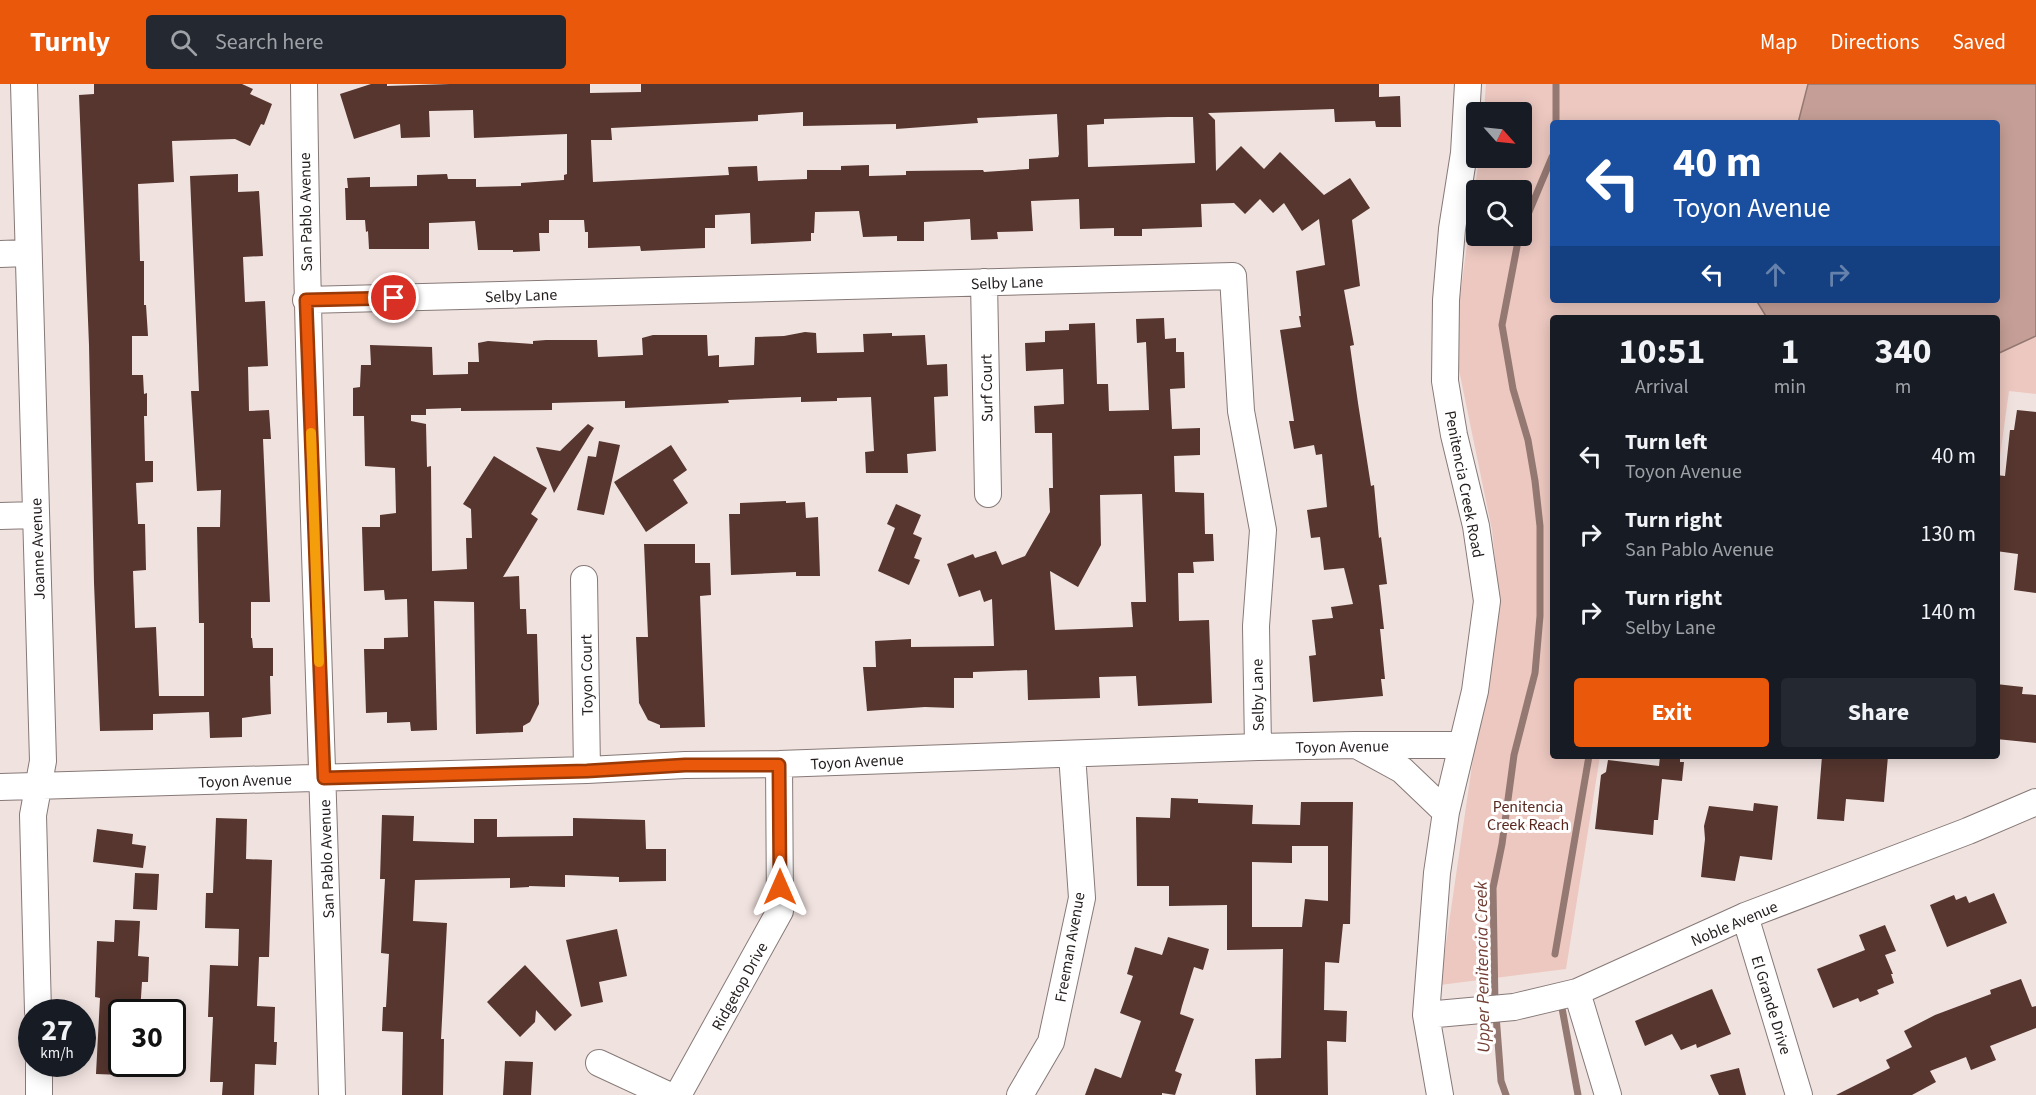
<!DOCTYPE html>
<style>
body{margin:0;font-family:"Source Sans 3",sans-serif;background:#242831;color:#f1f3f6;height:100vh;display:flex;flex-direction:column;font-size:22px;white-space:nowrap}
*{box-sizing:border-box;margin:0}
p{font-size:20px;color:#9ea1a6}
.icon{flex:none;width:33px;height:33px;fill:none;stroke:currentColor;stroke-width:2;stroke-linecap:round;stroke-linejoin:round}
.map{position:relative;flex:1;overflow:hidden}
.drawer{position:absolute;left:1550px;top:231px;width:450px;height:444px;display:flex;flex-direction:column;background:#171b24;border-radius:6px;box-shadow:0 3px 15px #0003}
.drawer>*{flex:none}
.top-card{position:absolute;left:1550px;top:36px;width:450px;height:183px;border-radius:6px;box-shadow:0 3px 15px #0003;background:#1a4fa0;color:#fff;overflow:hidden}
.needle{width:39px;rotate:117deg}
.fabs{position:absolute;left:1466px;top:18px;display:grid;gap:12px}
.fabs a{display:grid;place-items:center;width:66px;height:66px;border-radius:6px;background:#171b24;box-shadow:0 3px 15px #0003;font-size:30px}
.speed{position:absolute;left:18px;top:915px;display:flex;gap:12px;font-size:30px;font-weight:700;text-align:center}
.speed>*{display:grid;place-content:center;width:78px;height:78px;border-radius:50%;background:#171b24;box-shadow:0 3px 15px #0003;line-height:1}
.speed small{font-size:15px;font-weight:400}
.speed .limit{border:3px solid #111;border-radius:9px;background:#fff;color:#111}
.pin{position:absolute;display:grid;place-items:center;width:51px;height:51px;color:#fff;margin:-26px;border:3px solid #fff;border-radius:50%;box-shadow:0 2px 6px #0007}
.me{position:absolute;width:66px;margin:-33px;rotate:0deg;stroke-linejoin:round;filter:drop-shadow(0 0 4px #0008)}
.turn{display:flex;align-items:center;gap:21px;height:126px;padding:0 24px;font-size:27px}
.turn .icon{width:78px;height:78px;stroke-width:2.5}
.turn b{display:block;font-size:42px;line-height:51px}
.lanes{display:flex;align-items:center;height:57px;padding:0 24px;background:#0003;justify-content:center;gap:30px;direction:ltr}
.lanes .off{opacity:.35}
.eta{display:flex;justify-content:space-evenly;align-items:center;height:102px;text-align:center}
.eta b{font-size:36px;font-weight:700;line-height:42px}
.primary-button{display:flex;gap:12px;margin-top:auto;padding:12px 24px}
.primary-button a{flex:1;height:69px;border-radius:6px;background:#ea580c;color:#fff;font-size:24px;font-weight:700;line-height:69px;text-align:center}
.primary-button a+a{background:#242831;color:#f1f3f6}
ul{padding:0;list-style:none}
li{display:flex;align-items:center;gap:18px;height:78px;padding:0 24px}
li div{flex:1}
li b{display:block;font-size:22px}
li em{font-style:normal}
header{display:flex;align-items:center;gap:36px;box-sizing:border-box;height:84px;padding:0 30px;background:#ea580c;color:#fff}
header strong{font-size:28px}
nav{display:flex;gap:33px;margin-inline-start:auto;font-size:21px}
.search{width:420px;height:54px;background:#242831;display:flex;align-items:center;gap:15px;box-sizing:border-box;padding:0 21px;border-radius:6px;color:#9ea1a6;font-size:22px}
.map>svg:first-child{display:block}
.green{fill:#ecc8c0;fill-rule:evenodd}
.water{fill:#c59f97;stroke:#947872;stroke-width:1.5}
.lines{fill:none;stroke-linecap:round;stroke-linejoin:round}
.stream{stroke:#947872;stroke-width:7}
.building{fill:#56362f;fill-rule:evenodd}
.minor-casing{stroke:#867977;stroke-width:28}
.minor{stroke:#fff;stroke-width:26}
.route-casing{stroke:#983908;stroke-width:15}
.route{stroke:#ea580c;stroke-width:10}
.slow{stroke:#f59e0b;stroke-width:10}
.labels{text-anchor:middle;stroke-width:6;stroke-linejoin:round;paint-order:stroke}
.street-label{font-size:16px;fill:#231e1d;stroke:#fff}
.park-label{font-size:16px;fill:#59271d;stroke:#fff}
.water-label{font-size:18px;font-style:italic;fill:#713c31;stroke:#fff}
</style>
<header>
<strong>Turnly</strong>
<div class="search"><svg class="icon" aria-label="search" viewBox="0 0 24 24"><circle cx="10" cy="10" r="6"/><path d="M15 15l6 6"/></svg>Search here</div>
<nav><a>Map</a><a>Directions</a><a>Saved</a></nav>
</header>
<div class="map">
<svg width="2036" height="1011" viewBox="0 0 2036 1011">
<rect width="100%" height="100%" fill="#f0e2df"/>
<path class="green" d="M 1486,0 L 2036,0 L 2036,310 L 2009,307 L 1997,394 L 1996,234 L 1552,234 L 1552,672 L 1600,672 L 1566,885 L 1440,901 L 1475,661 L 1500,521 L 1492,446 L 1459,286 L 1459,219 L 1479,74 L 1521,74 L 1521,28 L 1484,28 ZM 1552,39 L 1996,39 L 1996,216 L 1552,216 ZM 1476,106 L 1521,106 L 1521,152 L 1476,152 Z"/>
<path class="water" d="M 1808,0 L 2036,0 L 2036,252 L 1997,270 L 1996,234 L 1767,234 L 1756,216 L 1996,216 L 1996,39 L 1798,39 Z"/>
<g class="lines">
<path class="stream" d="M 1556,39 L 1556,0
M 1521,147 L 1552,73
M 1555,870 L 1589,672
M 1495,920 L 1493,804 L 1502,760 L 1514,671 L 1535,589 L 1540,532 L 1540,442 L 1535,397 L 1528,356 L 1513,305 L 1502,241 L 1519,152
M 1562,924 L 1578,1011
M 1496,931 L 1501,997 L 1506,1011"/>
</g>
<path class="building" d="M 94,0 L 242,0 L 253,5 L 250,10 L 272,20 L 264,41 L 261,40 L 250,62 L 235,55 L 172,57 L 174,98 L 138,100 L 140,177 L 144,177 L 144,221 L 146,221 L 148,252 L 132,252 L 132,291 L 143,291 L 144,310 L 147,309 L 147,332 L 144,332 L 145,377 L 153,377 L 153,398 L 136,399 L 138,440 L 145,440 L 146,486 L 133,487 L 135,544 L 156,543 L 159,612 L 204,612 L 204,539 L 199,539 L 197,443 L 220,443 L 221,406 L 197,407 L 191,307 L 199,307 L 190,92 L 238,90 L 238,108 L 259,107 L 263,172 L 243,173 L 245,218 L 265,217 L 268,282 L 248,283 L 249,327 L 269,326 L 271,355 L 263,355 L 270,518 L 251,518 L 251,554 L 252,554 L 253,564 L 273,564 L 273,592 L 270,592 L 271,630 L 242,634 L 242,653 L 210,654 L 209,628 L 153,630 L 153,646 L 100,647 L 94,499 L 89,261 L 79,11 L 94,10 Z
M 371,0 L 387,0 L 387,2 L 450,0 L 590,0 L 590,9 L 641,8 L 641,0 L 1379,0 L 1379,13 L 1400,12 L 1401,43 L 1376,43 L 1375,37 L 1335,38 L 1334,25 L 1208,29 L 1215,36 L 1216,87 L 1241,62 L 1264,85 L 1280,68 L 1324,111 L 1350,94 L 1370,124 L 1352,136 L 1360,202 L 1344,206 L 1354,261 L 1350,262 L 1358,319 L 1371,402 L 1374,401 L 1379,454 L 1381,453 L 1387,500 L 1379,501 L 1384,545 L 1380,545 L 1385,595 L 1381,595 L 1383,612 L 1313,618 L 1309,572 L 1316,571 L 1312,536 L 1333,534 L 1331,523 L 1353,520 L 1344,484 L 1324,486 L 1320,453 L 1311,454 L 1307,426 L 1327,423 L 1322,370 L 1316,371 L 1314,361 L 1294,365 L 1289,337 L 1294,337 L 1280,246 L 1301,243 L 1299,232 L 1301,232 L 1296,187 L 1325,181 L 1319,135 L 1302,147 L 1284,119 L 1273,129 L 1260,115 L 1245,130 L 1234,119 L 1201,120 L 1202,143 L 1142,145 L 1142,152 L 1114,152 L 1114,144 L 1080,145 L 1079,115 L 1031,117 L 1033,147 L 997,148 L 998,155 L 971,156 L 970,135 L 924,138 L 924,157 L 897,157 L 897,152 L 863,153 L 859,127 L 815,128 L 814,149 L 811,149 L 811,157 L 751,160 L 750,129 L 715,131 L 715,144 L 705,144 L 705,164 L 641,167 L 640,162 L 588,164 L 588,148 L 585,148 L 584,136 L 549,136 L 549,149 L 539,149 L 540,167 L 513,168 L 513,166 L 478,166 L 475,137 L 429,139 L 429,165 L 369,165 L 368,147 L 366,148 L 365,136 L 346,136 L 345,104 L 348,104 L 347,94 L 370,93 L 370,103 L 417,102 L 417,91 L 447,90 L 448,95 L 476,95 L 476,103 L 521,102 L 521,99 L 564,96 L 564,91 L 567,90 L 567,50 L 474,54 L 473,26 L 429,27 L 430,53 L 401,54 L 400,40 L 354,55 L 340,10 ZM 803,28 L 803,42 L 896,40 L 896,45 L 978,39 L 977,34 L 1057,30 L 1059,70 L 1058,73 L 1029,75 L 1029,85 L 984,88 L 983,86 L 906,87 L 906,91 L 869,92 L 869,81 L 841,82 L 841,86 L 807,86 L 807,95 L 758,97 L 757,82 L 728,83 L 729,91 L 593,98 L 591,56 L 612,56 L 611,44 L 758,37 L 758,31 ZM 1168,33 L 1193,33 L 1195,79 L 1088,83 L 1087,41 L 1104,40 L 1104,35 Z
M 1164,234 L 1165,255 L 1176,254 L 1176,268 L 1184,268 L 1185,304 L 1170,305 L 1172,345 L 1200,344 L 1200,371 L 1174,372 L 1175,408 L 1204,409 L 1205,450 L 1213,450 L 1214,477 L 1193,478 L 1194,489 L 1178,489 L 1179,537 L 1209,536 L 1212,619 L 1138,622 L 1136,592 L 1099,593 L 1100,614 L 1028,616 L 1027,586 L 973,588 L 973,594 L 954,594 L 954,624 L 925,623 L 867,627 L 863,583 L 876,583 L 875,557 L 911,555 L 911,563 L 994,562 L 992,515 L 984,518 L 980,506 L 959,513 L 947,480 L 973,470 L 975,474 L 996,467 L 1002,481 L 1025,472 L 1050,428 L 1049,404 L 1053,404 L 1052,349 L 1035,349 L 1034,322 L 1064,320 L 1063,285 L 1026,287 L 1025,259 L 1045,258 L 1045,247 L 1069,246 L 1069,240 L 1095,239 L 1097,300 L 1108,300 L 1109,327 L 1149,326 L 1146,258 L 1137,259 L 1136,235 ZM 1142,410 L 1146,518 L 1131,518 L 1133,543 L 1055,546 L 1050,487 L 1078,503 L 1101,461 L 1100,411 Z
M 805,248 L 816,249 L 817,269 L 864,268 L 863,250 L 892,249 L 892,252 L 925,251 L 927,281 L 947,280 L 948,312 L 934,313 L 936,367 L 907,370 L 908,389 L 866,389 L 865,368 L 874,367 L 871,313 L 837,314 L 837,317 L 801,318 L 801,313 L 728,316 L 729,319 L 625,324 L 625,317 L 552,319 L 552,326 L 461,327 L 461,324 L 426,325 L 426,331 L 411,331 L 411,337 L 426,340 L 427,383 L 431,382 L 432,487 L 467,485 L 466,454 L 472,454 L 471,425 L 463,420 L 494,372 L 547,404 L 531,430 L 538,435 L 503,493 L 519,492 L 520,525 L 526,525 L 527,550 L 537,550 L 539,620 L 530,638 L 523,642 L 523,648 L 476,650 L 474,518 L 434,517 L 437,646 L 411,647 L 410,638 L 387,639 L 387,628 L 366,629 L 364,565 L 384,565 L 384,554 L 408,553 L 407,515 L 385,516 L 384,506 L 364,507 L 362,443 L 380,443 L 380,431 L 396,429 L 395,384 L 365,382 L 364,332 L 353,332 L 353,304 L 360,303 L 361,281 L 371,281 L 370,261 L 432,263 L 433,291 L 468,290 L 468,278 L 479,278 L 478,259 L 488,257 L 533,260 L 533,257 L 546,256 L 597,256 L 598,273 L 643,271 L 642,254 L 653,251 L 707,251 L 708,272 L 719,271 L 719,283 L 754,281 L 755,253 L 784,252 Z
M 2017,326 L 2036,328 L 2036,509 L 2014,506 L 2018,470 L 1996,467 L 1996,391 L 2005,392 L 2010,346 L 2014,346 Z
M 588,340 L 594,344 L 554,409 L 536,363 L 560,367 Z
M 599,357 L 620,361 L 604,431 L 577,426 L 588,372 L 596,373 Z
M 671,361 L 687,386 L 673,396 L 688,419 L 646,448 L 614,398 Z
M 786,417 L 786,419 L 805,418 L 806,434 L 818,433 L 820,492 L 796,492 L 796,488 L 731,491 L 729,430 L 740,430 L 740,419 Z
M 896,420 L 921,431 L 913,450 L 922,454 L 914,474 L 920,476 L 909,501 L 878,487 L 895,444 L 887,440 Z
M 644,460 L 695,460 L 695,479 L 710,479 L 711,511 L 700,512 L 705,643 L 660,644 L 660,641 L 648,636 L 639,619 L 636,553 L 648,553 Z
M 1996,600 L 2023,603 L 2022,610 L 2036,611 L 2036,659 L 1996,655 Z
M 1660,672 L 1680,672 L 1680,678 L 1684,678 L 1682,697 L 1662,695 L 1658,736 L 1654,736 L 1653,751 L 1595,745 L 1601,691 L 1606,688 L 1608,676 L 1659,682 Z
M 1822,672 L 1859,674 L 1860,672 L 1888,672 L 1884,718 L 1846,715 L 1844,737 L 1817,735 Z
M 1171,714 L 1198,715 L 1198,719 L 1253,721 L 1252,740 L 1300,741 L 1301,718 L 1353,718 L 1350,840 L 1343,840 L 1339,879 L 1325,878 L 1324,926 L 1347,927 L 1346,958 L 1327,957 L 1328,1011 L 1256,1011 L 1255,975 L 1281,974 L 1283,865 L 1227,866 L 1227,821 L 1169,822 L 1169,802 L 1137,802 L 1136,733 L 1170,734 ZM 1292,762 L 1328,762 L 1328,817 L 1305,815 L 1302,843 L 1252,843 L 1252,778 L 1292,779 Z
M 1754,719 L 1778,722 L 1772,776 L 1740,772 L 1735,797 L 1701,793 L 1705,755 L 1704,742 L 1709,722 L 1753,727 Z
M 382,731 L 414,732 L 413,757 L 474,759 L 474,735 L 497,735 L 497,753 L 573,752 L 573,734 L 645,736 L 646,765 L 666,765 L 666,797 L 619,798 L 619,793 L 565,791 L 565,803 L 529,802 L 529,803 L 510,804 L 510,794 L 415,796 L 413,837 L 447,839 L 441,955 L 444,955 L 443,1011 L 402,1011 L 403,948 L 382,947 L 383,923 L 386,923 L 389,870 L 381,869 L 385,795 L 380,795 Z
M 216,734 L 247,735 L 246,775 L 272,776 L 269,873 L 259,873 L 257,922 L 275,923 L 274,958 L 277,958 L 276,981 L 255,980 L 254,1011 L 222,1011 L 223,998 L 210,998 L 213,933 L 208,933 L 210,881 L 238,882 L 239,845 L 205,844 L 206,809 L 213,809 Z
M 97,745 L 133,750 L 132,760 L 146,762 L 143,784 L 93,778 Z
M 135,789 L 159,790 L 157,826 L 133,825 Z
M 1994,809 L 2007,839 L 1947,863 L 1930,821 L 1954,811 L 1956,816 L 1966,812 L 1969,819 Z
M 115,836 L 140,837 L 138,872 L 149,873 L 148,898 L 142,898 L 140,928 L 122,928 L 122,991 L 96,990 L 100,914 L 95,913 L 97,857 L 114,858 Z
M 1885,841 L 1896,867 L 1885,871 L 1893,890 L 1891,890 L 1894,899 L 1877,906 L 1879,910 L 1860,918 L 1858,914 L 1833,924 L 1817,885 L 1865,866 L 1859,851 Z
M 617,845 L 627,892 L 599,898 L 603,918 L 581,923 L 566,856 Z
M 1168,853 L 1209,865 L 1203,886 L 1194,883 L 1182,922 L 1180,930 L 1194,935 L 1175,987 L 1182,990 L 1175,1011 L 1162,1009 L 1162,1011 L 1085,1011 L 1095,984 L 1121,994 L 1141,937 L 1120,929 L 1133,892 L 1127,890 L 1135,863 L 1162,871 Z
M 525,881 L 572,931 L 555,947 L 536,926 L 535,938 L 520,953 L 487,918 Z
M 2021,895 L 2032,923 L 2036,922 L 2036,944 L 1990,962 L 1996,976 L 1971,986 L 1966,973 L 1930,987 L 1936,998 L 1912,1011 L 1836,1011 L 1890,984 L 1886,976 L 1912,963 L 1904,947 L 1935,931 L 1991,910 L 1990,906 Z
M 1712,905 L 1731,950 L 1697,964 L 1696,960 L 1681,966 L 1672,950 L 1645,962 L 1635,937 Z
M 505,977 L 533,978 L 531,1011 L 503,1011 Z
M 1739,984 L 1746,1011 L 1719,1011 L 1710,991 Z"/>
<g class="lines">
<g class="minor-casing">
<path id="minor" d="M 24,0 L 43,677 L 33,731 L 38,928
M 304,0 C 308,337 323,674 332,1011
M 0,170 L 28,169
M 984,198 L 988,410
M 306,216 L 1233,192 L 1241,327 L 1263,446 L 1256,542 L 1258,663
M 0,432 L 36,431
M 584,495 L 587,686
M 1358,662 L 1402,686 L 1446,728
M 0,703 L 587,686 L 685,681 L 779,680 L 1258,663 L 1355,661 L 1462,661
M 1745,832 L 1799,1011
M 1577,908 L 1608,1011
M 1426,931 L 1514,923 L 1577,908 L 1745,832 L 1968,747 L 2036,718
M 599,979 L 668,1011
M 39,980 L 39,1011
M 678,1011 L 780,827 L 779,680
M 1020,1011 L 1051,958 L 1082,814 L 1072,670
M 1440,1011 L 1426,931 L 1437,789 L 1446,728 L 1475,607 L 1487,517 L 1476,442 L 1454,351 L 1445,297 L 1446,216 L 1452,145 L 1464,69 L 1468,0"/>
</g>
<use href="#minor" class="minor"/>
</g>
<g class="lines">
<g class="route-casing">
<path id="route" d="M 394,214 L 306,216 L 324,694 L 587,687 L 685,681 L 779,681 L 780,803"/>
</g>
<use href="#route" class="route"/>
<path class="slow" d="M 311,349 L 319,578"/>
</g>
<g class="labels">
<g class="street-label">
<text transform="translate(305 128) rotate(-91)" y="6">San Pablo Avenue</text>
<text transform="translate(1007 198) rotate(-2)" y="6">Selby Lane</text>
<text transform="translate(521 211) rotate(-2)" y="6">Selby Lane</text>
<text transform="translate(986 304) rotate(-91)" y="6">Surf Court</text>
<text transform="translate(1465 400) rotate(79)" y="6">Penitencia Creek Road</text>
<text transform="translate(37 465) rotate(-92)" y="6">Joanne Avenue</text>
<text transform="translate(586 591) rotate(-91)" y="6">Toyon Court</text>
<text transform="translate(1257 611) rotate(-91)" y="6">Selby Lane</text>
<text transform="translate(1342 662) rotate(-1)" y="6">Toyon Avenue</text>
<text transform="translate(857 677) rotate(-3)" y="6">Toyon Avenue</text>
<text transform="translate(245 696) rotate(-2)" y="6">Toyon Avenue</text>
<text transform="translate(326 775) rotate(-92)" y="6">San Pablo Avenue</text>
<text transform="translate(1734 839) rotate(-23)" y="6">Noble Avenue</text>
<text transform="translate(1069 863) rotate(-80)" y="6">Freeman Avenue</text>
<text transform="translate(739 902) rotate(-61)" y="6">Ridgetop Drive</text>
<text transform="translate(1772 921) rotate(73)" y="6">El Grande Drive</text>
</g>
<g class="park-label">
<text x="1528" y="728">Penitencia<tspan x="1528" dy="18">Creek Reach</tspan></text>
</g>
<g class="water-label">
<text transform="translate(1482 883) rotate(-91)" y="6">Upper Penitencia Creek</text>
</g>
</g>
</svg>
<div class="fabs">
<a><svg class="needle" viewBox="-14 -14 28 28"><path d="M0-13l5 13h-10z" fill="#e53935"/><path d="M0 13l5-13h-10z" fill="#9ea1a6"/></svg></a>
<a><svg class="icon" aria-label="search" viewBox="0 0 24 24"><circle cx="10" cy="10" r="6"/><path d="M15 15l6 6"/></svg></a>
</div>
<div class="speed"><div>27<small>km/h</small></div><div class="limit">30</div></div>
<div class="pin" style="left:394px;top:214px;background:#d93025"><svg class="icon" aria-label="arrive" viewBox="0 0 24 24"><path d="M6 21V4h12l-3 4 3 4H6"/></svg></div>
<svg class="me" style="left:780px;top:803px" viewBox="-20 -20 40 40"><path d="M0-17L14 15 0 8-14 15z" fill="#ea580c" stroke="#fff" stroke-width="4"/></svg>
<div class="top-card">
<div class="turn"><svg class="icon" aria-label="left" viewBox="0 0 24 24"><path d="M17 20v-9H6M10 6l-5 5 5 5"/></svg><div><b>40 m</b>Toyon Avenue</div></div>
<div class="lanes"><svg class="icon" aria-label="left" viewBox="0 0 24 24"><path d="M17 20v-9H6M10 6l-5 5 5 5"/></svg><svg class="icon off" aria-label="ahead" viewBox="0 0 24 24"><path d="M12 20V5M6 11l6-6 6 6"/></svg><svg class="icon off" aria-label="right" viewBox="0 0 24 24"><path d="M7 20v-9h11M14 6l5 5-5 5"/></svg></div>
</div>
<section class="drawer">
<div class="eta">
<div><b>10:51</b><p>Arrival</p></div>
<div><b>1</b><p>min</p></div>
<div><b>340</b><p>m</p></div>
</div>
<ul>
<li><svg class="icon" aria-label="left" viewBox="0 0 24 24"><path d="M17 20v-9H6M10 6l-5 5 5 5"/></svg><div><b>Turn left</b><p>Toyon Avenue</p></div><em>40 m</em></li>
<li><svg class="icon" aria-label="right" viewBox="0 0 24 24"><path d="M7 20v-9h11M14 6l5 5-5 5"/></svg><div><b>Turn right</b><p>San Pablo Avenue</p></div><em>130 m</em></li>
<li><svg class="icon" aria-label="right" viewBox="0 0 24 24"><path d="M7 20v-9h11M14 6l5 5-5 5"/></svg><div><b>Turn right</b><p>Selby Lane</p></div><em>140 m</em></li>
</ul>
<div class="primary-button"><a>Exit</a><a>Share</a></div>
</section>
</div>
